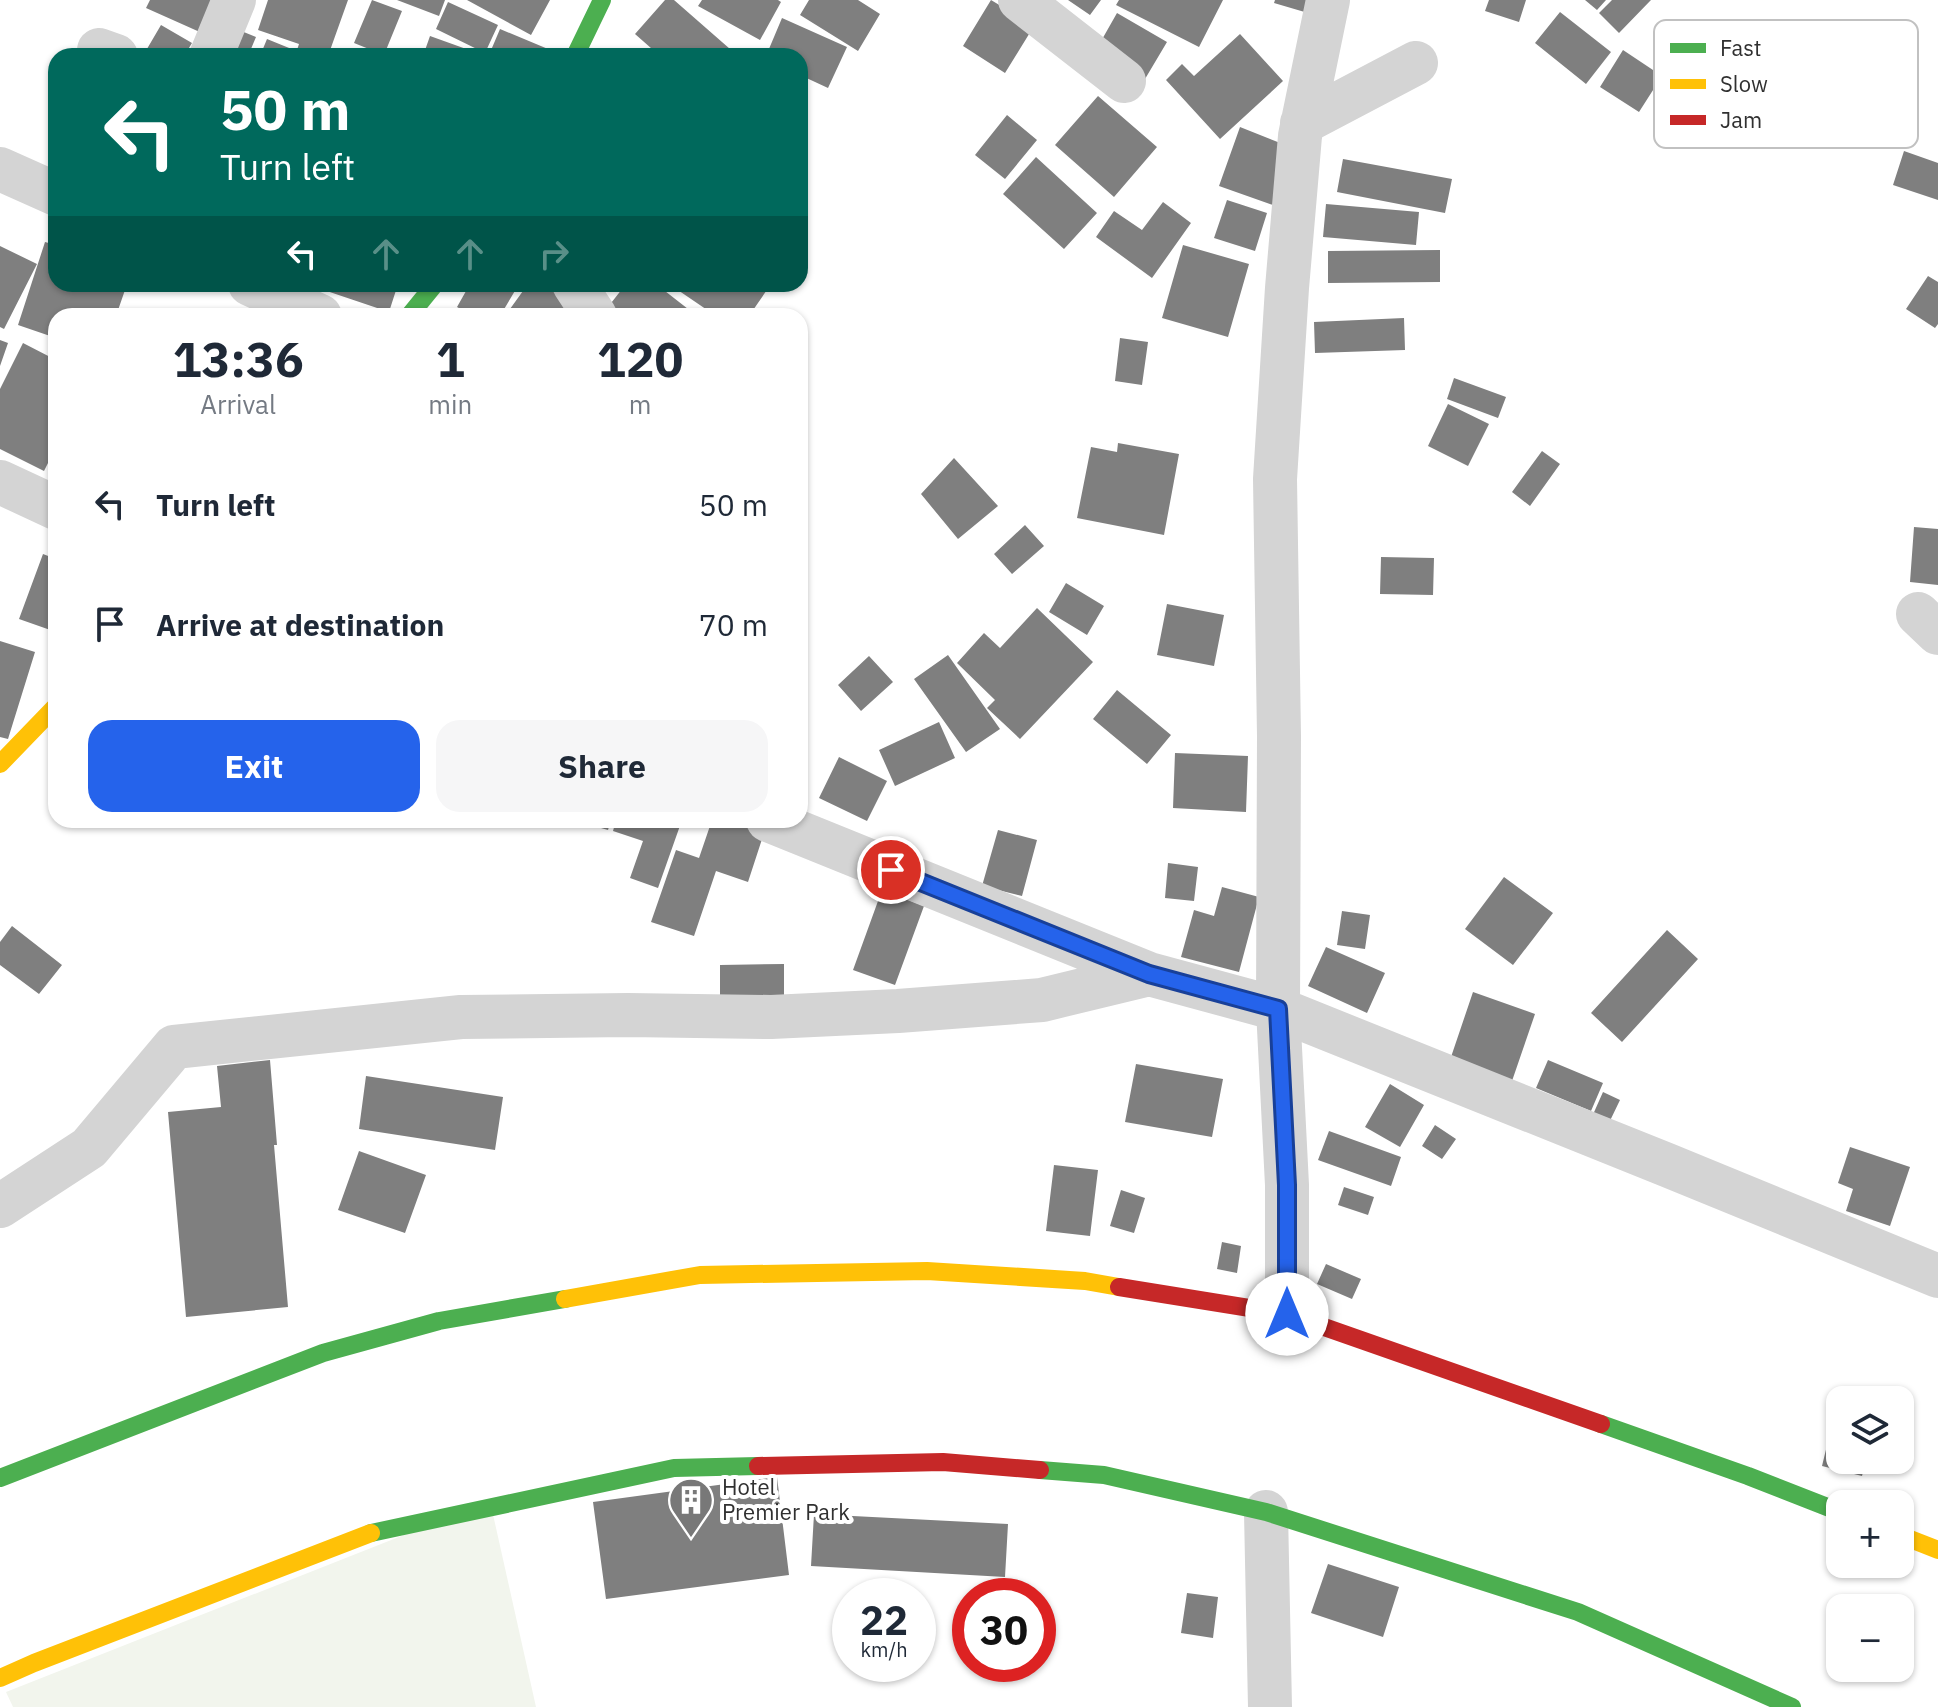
<!DOCTYPE html>
<meta charset="utf-8">
<style>
body{margin:0;font-family:"IBM Plex Sans",sans-serif;background:#f6f6f7;color:#1f2937;height:100vh;display:flex;flex-direction:column;font-size:30px;white-space:nowrap}
*{box-sizing:border-box;margin:0}
p{font-size:26px;color:#747a83}
.icon{flex:none;width:44px;height:44px;fill:none;stroke:currentColor;stroke-width:2;stroke-linecap:round;stroke-linejoin:round}
.map{position:relative;flex:1;overflow:hidden}
.details{position:absolute;left:48px;top:308px;width:760px;height:520px;display:flex;flex-direction:column;background:#fff;border-radius:24px;box-shadow:0 2px 6px #0004}
.details>*{flex:none}
.hud{position:absolute;left:48px;top:48px;width:760px;height:244px;border-radius:24px;box-shadow:0 2px 6px #0004;background:#00695c;color:#fff;overflow:hidden}
.fabs{position:absolute;left:1826px;top:1386px;display:grid;gap:16px}
.fabs a{display:grid;place-items:center;width:88px;height:88px;border-radius:16px;background:#fff;box-shadow:0 2px 6px #0004;font-size:40px}
.speed{position:absolute;left:832px;top:1578px;display:flex;gap:16px;font-size:40px;font-weight:700;text-align:center}
.speed>*{display:grid;place-content:center;width:104px;height:104px;border-radius:50%;background:#fff;box-shadow:0 2px 6px #0004;line-height:1}
.speed small{font-size:20px;font-weight:400}
.speed .limit{border:12px solid #d22;background:#fff;color:#111}
.pin{position:absolute;display:grid;place-items:center;width:68px;height:68px;color:#fff;margin:-34px;border:4px solid #fff;border-radius:50%;box-shadow:0 2px 8px #0007}
.me{position:absolute;width:88px;margin:-44px;rotate:0deg;stroke-linejoin:round;filter:drop-shadow(0 0 6px #0008)}
.turn{display:flex;align-items:center;gap:28px;height:168px;padding:0 40px;font-size:36px}
.turn .icon{width:104px;height:104px;stroke-width:2.5}
.turn b{display:block;font-size:56px;line-height:68px}
.lanes{display:flex;align-items:center;height:76px;padding:0 40px;background:#0003;justify-content:center;gap:40px;direction:ltr}
.lanes .off{opacity:.35}
.eta{display:flex;justify-content:space-evenly;align-items:center;height:136px;text-align:center}
.eta b{font-size:48px;font-weight:800;line-height:56px}
.primary-button{display:flex;gap:16px;margin-top:auto;padding:16px 40px}
.primary-button a{flex:1;height:92px;border-radius:24px;background:#2563eb;color:#fff;font-size:32px;font-weight:800;line-height:92px;text-align:center}
.primary-button a+a{background:#f6f6f7;color:#1f2937}
ul{padding:0;list-style:none}
li{display:flex;align-items:center;gap:24px;height:120px;padding:0 40px}
li div{flex:1}
li b{display:block;font-size:30px}
li em{font-style:normal}
.map>svg:first-child{display:block}
.green{fill:#f2f5ed}
.building{fill:#7f7f7f}
.lines{fill:none;stroke-linecap:round;stroke-linejoin:round}
.street{stroke:#d4d4d4;stroke-width:44}
.fast{stroke:#4caf50;stroke-width:18}
.slow{stroke:#ffc107;stroke-width:18}
.jam{stroke:#c62828;stroke-width:18}
.route-casing{stroke:#184099;stroke-width:20}
.route{stroke:#2563eb;stroke-width:14}
.labels{text-anchor:middle;stroke-width:8;stroke-linejoin:round;paint-order:stroke}
.poi-label{font-size:22px;fill:#303030;stroke:#fff;text-anchor:start}
.key{fill:#fff;stroke:#c1c1c1;stroke-width:2}
.key-label{font-size:22px;fill:#303030}
</style>
<div class="map">
<svg width="1938" height="1707" viewBox="0 0 1938 1707">
<rect width="100%" height="100%" fill="#fff"/>
<path class="green" d="M 490,1501 L 536,1707 L 13,1707 L 6,1692 Z"/>
<path class="building" d="M 150,0 L 217,0 L 202,33 L 146,8 Z
M 268,0 L 348,0 L 328,56 L 295,56 L 299,44 L 258,30 Z
M 372,0 L 402,11 L 384,55 L 354,43 Z
M 397,0 L 445,0 L 439,16 Z
M 467,0 L 550,0 L 531,35 Z
M 665,0 L 674,0 L 738,56 L 660,56 L 635,34 Z
M 702,0 L 778,0 L 781,2 L 760,40 L 698,6 Z
M 809,0 L 858,0 L 880,14 L 858,51 L 800,15 Z
M 991,0 L 1034,26 L 1005,73 L 963,46 Z
M 1068,0 L 1101,0 L 1090,15 Z
M 1119,0 L 1223,0 L 1199,47 L 1116,5 Z
M 1275,0 L 1312,0 L 1308,13 L 1274,3 Z
M 1489,0 L 1526,0 L 1519,22 L 1485,11 Z
M 1585,0 L 1606,0 L 1597,10 Z
M 1612,0 L 1651,0 L 1619,33 L 1599,13 Z
M 448,2 L 498,25 L 485,53 L 436,29 Z
M 1560,12 L 1611,52 L 1586,84 L 1535,43 Z
M 1117,13 L 1167,42 L 1145,79 L 1096,50 Z
M 782,18 L 847,47 L 828,88 L 800,75 L 800,56 L 766,56 Z
M 161,25 L 192,43 L 184,56 L 148,56 L 144,54 Z
M 229,26 L 256,37 L 248,56 L 218,56 Z
M 500,29 L 548,49 L 545,56 L 489,55 Z
M 1240,34 L 1283,81 L 1220,139 L 1166,80 L 1182,64 L 1194,76 Z
M 430,36 L 469,50 L 467,56 L 423,56 Z
M 267,39 L 294,50 L 292,56 L 260,56 Z
M 1623,50 L 1662,76 L 1639,112 L 1600,87 Z
M 1098,96 L 1157,147 L 1114,197 L 1055,145 Z
M 1007,115 L 1037,140 L 1005,179 L 975,155 Z
M 1240,127 L 1293,148 L 1273,205 L 1219,186 Z
M 1904,151 L 1938,163 L 1938,200 L 1893,185 Z
M 1036,157 L 1097,213 L 1064,249 L 1003,194 Z
M 1343,159 L 1452,179 L 1445,213 L 1337,192 Z
M 1227,200 L 1267,213 L 1255,251 L 1214,238 Z
M 1163,202 L 1191,223 L 1152,278 L 1096,237 L 1114,211 L 1142,230 Z
M 1326,204 L 1419,212 L 1416,245 L 1323,237 Z
M 45,242 L 56,245 L 56,284 L 107,284 L 125,290 L 116,316 L 56,316 L 56,338 L 18,325 Z
M 1183,245 L 1249,264 L 1228,337 L 1162,318 Z
M 0,246 L 37,264 L 4,329 L 0,327 Z
M 1440,250 L 1440,282 L 1328,283 L 1328,251 Z
M 1928,276 L 1938,282 L 1938,324 L 1935,328 L 1906,309 Z
M 306,284 L 398,284 L 389,312 Z
M 470,284 L 519,284 L 500,316 L 473,316 L 457,307 Z
M 528,284 L 551,284 L 574,301 L 563,316 L 505,316 Z
M 626,284 L 656,284 L 697,316 L 609,316 L 604,312 Z
M 669,284 L 771,284 L 749,316 L 716,316 Z
M 1404,318 L 1405,350 L 1315,353 L 1314,322 Z
M 1120,338 L 1148,342 L 1142,385 L 1115,381 Z
M 0,340 L 8,343 L 0,366 Z
M 23,343 L 56,360 L 56,447 L 44,471 L 0,449 L 0,389 Z
M 1454,378 L 1506,397 L 1498,418 L 1447,399 Z
M 1448,404 L 1489,424 L 1468,466 L 1428,446 Z
M 1118,443 L 1179,454 L 1164,535 L 1077,518 L 1091,447 L 1117,452 Z
M 1542,451 L 1560,464 L 1530,506 L 1512,492 Z
M 954,458 L 998,506 L 958,539 L 921,494 Z
M 1025,525 L 1044,546 L 1012,574 L 994,554 Z
M 1914,527 L 1938,529 L 1938,585 L 1910,582 Z
M 43,554 L 56,559 L 56,632 L 19,619 Z
M 1381,557 L 1434,558 L 1433,595 L 1380,594 Z
M 1066,583 L 1104,606 L 1087,635 L 1049,612 Z
M 1167,604 L 1224,615 L 1214,666 L 1157,655 Z
M 1037,608 L 1093,662 L 1020,739 L 987,708 L 995,700 L 957,663 L 984,633 L 1000,648 Z
M 0,641 L 35,652 L 8,739 L 0,737 Z
M 948,655 L 1000,729 L 966,752 L 914,679 Z
M 869,656 L 893,682 L 861,711 L 838,685 Z
M 1117,690 L 1171,735 L 1147,764 L 1093,719 Z
M 939,722 L 955,758 L 895,786 L 879,750 Z
M 1175,753 L 1248,756 L 1246,812 L 1173,808 Z
M 839,757 L 887,781 L 867,821 L 819,798 Z
M 573,820 L 611,820 L 608,830 Z
M 616,820 L 682,820 L 658,888 L 630,878 L 643,841 L 613,831 Z
M 712,820 L 745,820 L 766,827 L 748,882 L 716,871 L 694,936 L 651,922 L 676,850 L 699,858 Z
M 998,830 L 1037,840 L 1022,896 L 982,886 Z
M 1168,863 L 1198,867 L 1194,901 L 1165,898 Z
M 1504,877 L 1553,913 L 1513,965 L 1465,929 Z
M 1222,887 L 1259,897 L 1239,972 L 1181,957 L 1194,910 L 1214,916 Z
M 882,890 L 924,906 L 895,985 L 853,970 Z
M 1342,911 L 1370,915 L 1365,949 L 1337,945 Z
M 12,926 L 62,965 L 39,994 L 0,965 L 0,942 Z
M 1667,930 L 1698,959 L 1622,1042 L 1591,1013 Z
M 1326,947 L 1385,973 L 1367,1013 L 1308,986 Z
M 784,964 L 784,1004 L 720,1004 L 720,965 Z
M 1473,992 L 1535,1014 L 1512,1081 L 1450,1060 Z
M 270,1060 L 277,1145 L 274,1145 L 288,1307 L 186,1317 L 168,1112 L 221,1107 L 217,1066 Z
M 1548,1060 L 1603,1083 L 1591,1111 L 1536,1088 Z
M 1136,1064 L 1223,1079 L 1212,1137 L 1125,1122 Z
M 366,1076 L 503,1097 L 495,1150 L 359,1129 Z
M 1390,1084 L 1424,1105 L 1400,1147 L 1365,1127 Z
M 1603,1092 L 1620,1100 L 1607,1127 L 1591,1119 Z
M 1435,1125 L 1456,1139 L 1442,1159 L 1422,1146 Z
M 1329,1131 L 1401,1157 L 1391,1186 L 1318,1160 Z
M 1850,1147 L 1910,1167 L 1890,1226 L 1846,1211 L 1853,1189 L 1838,1183 Z
M 359,1151 L 426,1175 L 405,1233 L 338,1210 Z
M 1054,1165 L 1098,1170 L 1090,1236 L 1046,1231 Z
M 1344,1187 L 1374,1197 L 1368,1215 L 1338,1205 Z
M 1121,1190 L 1145,1198 L 1134,1233 L 1110,1226 Z
M 1222,1242 L 1241,1246 L 1237,1273 L 1217,1269 Z
M 1326,1264 L 1361,1279 L 1352,1299 L 1317,1284 Z
M 1831,1429 L 1840,1431 L 1840,1460 L 1866,1460 L 1862,1476 L 1822,1466 Z
M 777,1477 L 789,1575 L 606,1599 L 593,1502 Z
M 814,1514 L 1008,1524 L 1005,1577 L 811,1566 Z
M 1328,1564 L 1399,1587 L 1383,1637 L 1311,1613 Z
M 1187,1593 L 1218,1597 L 1213,1638 L 1181,1633 Z"/>
<g class="lines">
<path class="street" d="M 1020,0 L 1124,81
M 99,50 L 116,56
M 211,56 L 234,0
M 1302,123 L 1416,63
M 0,169 L 56,194
M 250,284 L 320,316
M 574,284 L 595,316
M 0,482 L 56,508
M 1918,614 L 1938,633
M 768,820 L 1149,974 L 1278,1009 L 1667,1165 L 1938,1276
M 0,1206 L 89,1148 L 174,1047 L 461,1017 L 628,1015 L 771,1017 L 898,1011 L 1042,1000 L 1149,974
M 1287,1314 L 1287,1185 L 1278,1009 L 1279,736 L 1275,479 L 1287,288 L 1300,136 L 1328,0
M 1266,1512 L 1270,1707"/>
<path class="fast" d="M 575,56 L 602,0
M 409,316 L 435,284
M 1601,1424 L 1748,1476 L 1840,1512
M 1040,1470 L 1104,1475 L 1266,1512 L 1578,1612 L 1792,1707
M 0,1478 L 323,1353 L 439,1321 L 565,1299
M 371,1533 L 674,1468 L 758,1466"/>
<path class="slow" d="M 0,764 L 56,706
M 565,1299 L 700,1275 L 927,1271 L 1085,1281 L 1119,1287
M 1900,1535 L 1938,1550
M 0,1678 L 34,1663 L 371,1533"/>
<path class="jam" d="M 1119,1287 L 1287,1314 L 1601,1424
M 758,1466 L 943,1462 L 1040,1470"/>
</g>
<g class="lines">
<g class="route-casing">
<path id="route" d="M 891,870 L 1149,974 L 1278,1009 L 1287,1185 L 1287,1314"/>
</g>
<use href="#route" class="route"/>
</g>
<defs>
<g id="building-pin" transform="scale(2.3)"><path d="M0 17L-7.5 6A9.5 9.5 0 1 1 7.5 6Z" fill="#787878" stroke="#fff"/><path d="M-4-6H4V6H1V3H-1V6H-4ZM-2.5-4.3h1.7v1.8h-1.7ZM.8-4.3h1.7v1.8H.8ZM-2.5-1h1.7V.8h-1.7ZM.8-1h1.7V.8H.8Z" fill="#fff"/></g>
</defs>
<g fill-rule="evenodd">
<use href="#building-pin" x="691" y="1500"/>
</g>
<g class="labels">
<g class="poi-label">
<text x="722" y="1495">Hotel<tspan x="722" dy="25">Premier Park</tspan></text>
</g>
</g>
<rect x="1654" y="20" width="264" height="128" rx="12" class="key"/>
<rect x="1670" y="43" width="36" height="10" fill="#4caf50"/>
<rect x="1670" y="79" width="36" height="10" fill="#ffc107"/>
<rect x="1670" y="115" width="36" height="10" fill="#c62828"/>
<g class="key-label">
<text x="1720" y="56">Fast</text>
<text x="1720" y="92">Slow</text>
<text x="1720" y="128">Jam</text>
</g>
</svg>
<div class="fabs">
<a><svg class="icon" aria-label="layers" viewBox="0 0 24 24"><path d="M12 4l9 5-9 5-9-5zM3 14l9 5 9-5"/></svg></a>
<a>+</a>
<a>−</a>
</div>
<div class="speed"><div>22<small>km/h</small></div><div class="limit">30</div></div>
<div class="pin" style="left:891px;top:870px;background:#d93025"><svg class="icon" aria-label="arrive" viewBox="0 0 24 24"><path d="M6 21V4h12l-3 4 3 4H6"/></svg></div>
<svg class="me" style="left:1287px;top:1314px" viewBox="-20 -20 40 40"><circle r="19" fill="#fff"/><path d="M0-13L10 11 0 6-10 11z" fill="#2563eb"/></svg>
<div class="hud">
<div class="turn"><svg class="icon" aria-label="left" viewBox="0 0 24 24"><path d="M17 20v-9H6M10 6l-5 5 5 5"/></svg><div><b>50 m</b>Turn left</div></div>
<div class="lanes"><svg class="icon" aria-label="left" viewBox="0 0 24 24"><path d="M17 20v-9H6M10 6l-5 5 5 5"/></svg><svg class="icon off" aria-label="ahead" viewBox="0 0 24 24"><path d="M12 20V5M6 11l6-6 6 6"/></svg><svg class="icon off" aria-label="ahead" viewBox="0 0 24 24"><path d="M12 20V5M6 11l6-6 6 6"/></svg><svg class="icon off" aria-label="right" viewBox="0 0 24 24"><path d="M7 20v-9h11M14 6l5 5-5 5"/></svg></div>
</div>
<section class="details">
<div class="eta">
<div><b>13:36</b><p>Arrival</p></div>
<div><b>1</b><p>min</p></div>
<div><b>120</b><p>m</p></div>
</div>
<ul>
<li><svg class="icon" aria-label="left" viewBox="0 0 24 24"><path d="M17 20v-9H6M10 6l-5 5 5 5"/></svg><div><b>Turn left</b></div><em>50 m</em></li>
<li><svg class="icon" aria-label="arrive" viewBox="0 0 24 24"><path d="M6 21V4h12l-3 4 3 4H6"/></svg><div><b>Arrive at destination</b></div><em>70 m</em></li>
</ul>
<div class="primary-button"><a>Exit</a><a>Share</a></div>
</section>
</div>
